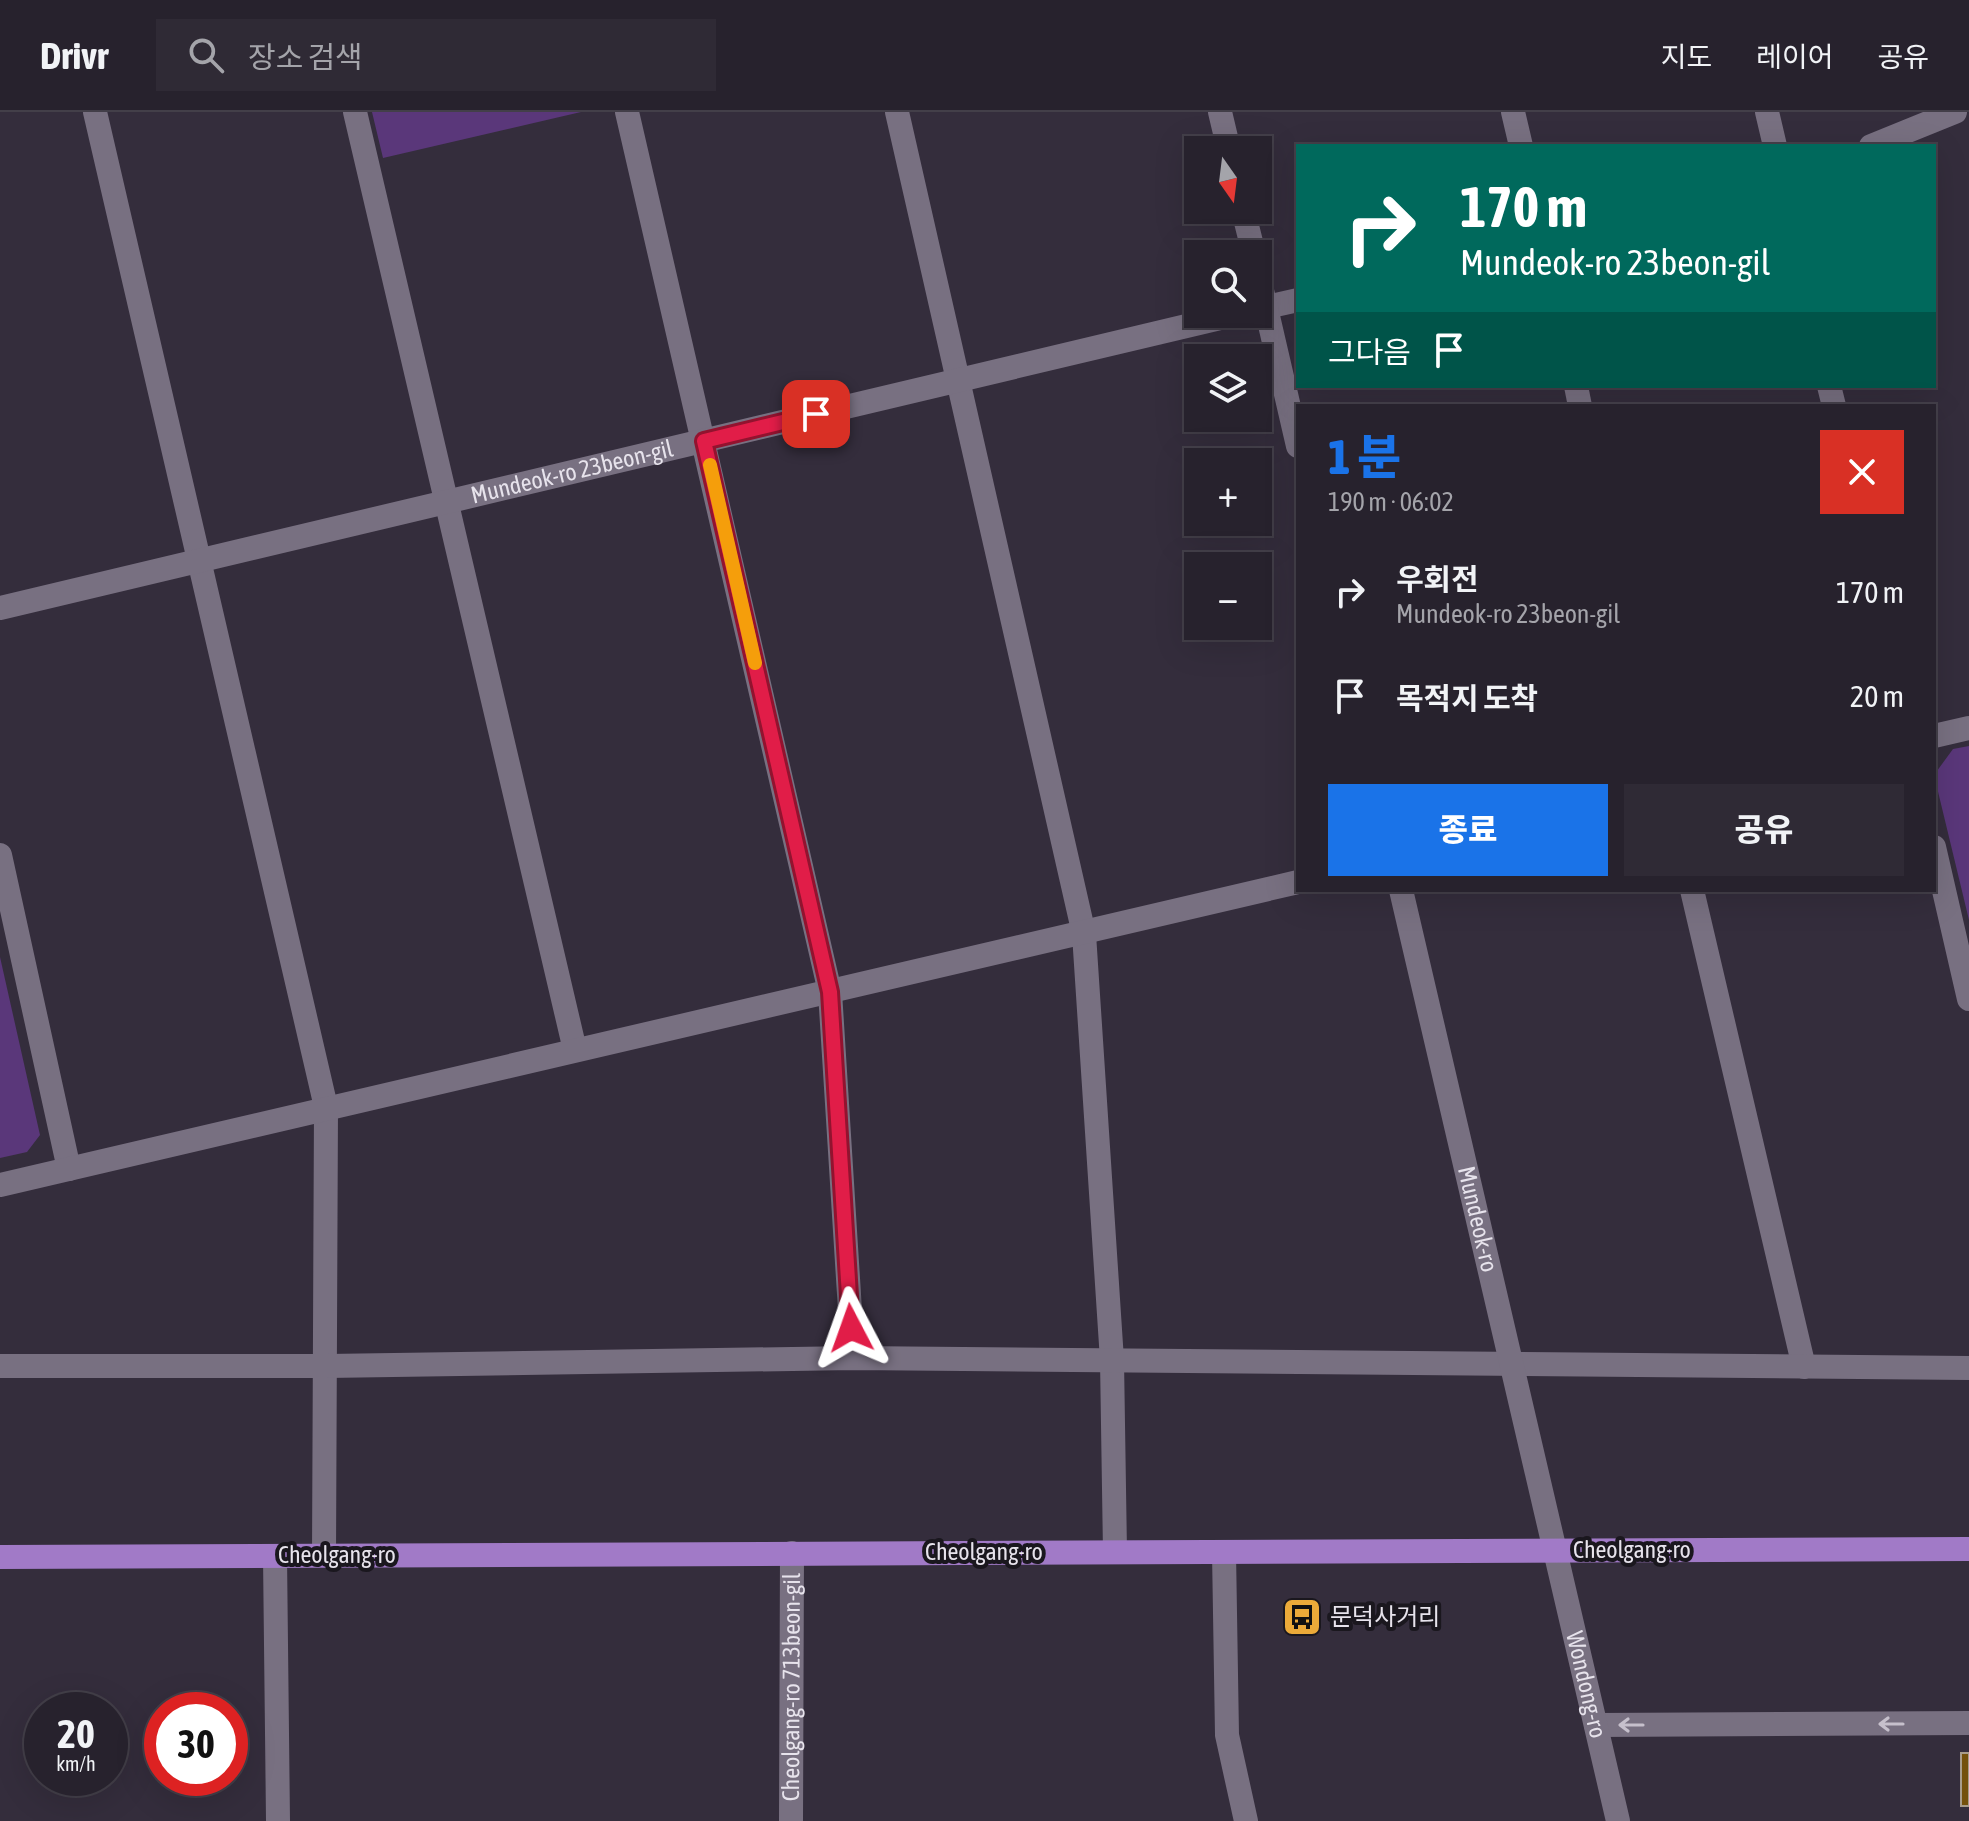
<!DOCTYPE html>
<html lang="ko">
<meta charset="utf-8">
<style>
body{margin:0;font-family:"Asap Condensed","Noto Sans KR",sans-serif;background:#2f2a35;color:#f1f3f6;height:100vh;display:flex;flex-direction:column;font-size:30px;white-space:nowrap}
*{box-sizing:border-box;margin:0}
p{font-size:26px;color:#a4a4aa}
.icon{flex:none;width:44px;height:44px;fill:none;stroke:currentColor;stroke-width:2;stroke-linecap:round;stroke-linejoin:round}
.map{position:relative;flex:1;overflow:hidden}
.side{position:absolute;left:1296px;top:292px;width:640px;height:488px;display:flex;flex-direction:column;background:#27222d;border-radius:0px;box-shadow:0 8px 32px #0002,0 0 0 2px #433f49}
.side>*{flex:none}
.guide{position:absolute;left:1296px;top:32px;width:640px;height:244px;border-radius:0px;box-shadow:0 8px 32px #0002,0 0 0 2px #433f49;background:#00695c;color:#fff;overflow:hidden}
.needle{width:52px;rotate:166deg}
.tools{position:absolute;left:1184px;top:24px;display:grid;gap:16px}
.tools a{display:grid;place-items:center;width:88px;height:88px;border-radius:0px;background:#27222d;box-shadow:0 8px 32px #0002,0 0 0 2px #433f49;font-size:40px}
.speed{position:absolute;left:24px;top:1580px;display:flex;gap:16px;font-size:40px;font-weight:700;text-align:center}
.speed>*{display:grid;place-content:center;width:104px;height:104px;border-radius:50%;background:#27222d;box-shadow:0 8px 32px #0002,0 0 0 2px #433f49;line-height:1}
.speed small{font-size:20px;font-weight:400}
.speed .limit{border:12px solid #d22;background:#fff;color:#111}
.pin{position:absolute;display:grid;place-items:center;width:68px;height:68px;color:#fff;margin:-34px;border-radius:16px;box-shadow:0 4px 12px #0006}
.me{position:absolute;width:88px;margin:-44px;rotate:356deg;stroke-linejoin:round;filter:drop-shadow(0 0 6px #0008)}
.turn{display:flex;align-items:center;gap:28px;height:168px;padding:0 32px;font-size:36px}
.turn .icon{width:104px;height:104px;stroke-width:2.5}
.turn b{display:block;font-size:56px;line-height:68px}
.then{display:flex;align-items:center;height:76px;padding:0 32px;background:#0003;gap:16px;font-size:30px}
.round{display:grid;place-items:center;flex:none;width:84px;height:84px;border-radius:0px;background:#2f2a35}
.head{display:flex;align-items:center;justify-content:space-between;height:136px;padding:0 32px}
h1{font-size:48px;font-weight:800;line-height:60px;color:#1a73e8}
.action{display:flex;gap:16px;margin-top:auto;padding:16px 32px}
.action a{flex:1;height:92px;border-radius:0px;background:#1a73e8;color:#fff;font-size:32px;font-weight:800;line-height:92px;text-align:center}
.action a+a{background:#2f2a35;color:#f1f3f6}
ul{padding:0;list-style:none}
li{display:flex;align-items:center;gap:24px;height:104px;padding:0 32px}
li div{flex:1}
li b{display:block;font-size:30px}
li em{font-style:normal}
header{display:flex;align-items:center;gap:48px;box-sizing:border-box;height:112px;padding:0 40px;background:#27222d;border-bottom:2px solid #433f49}
header strong{font-size:38px}
nav{display:flex;gap:44px;margin-inline-start:auto;font-size:28px}
.search{width:560px;height:72px;background:#2f2a35;display:flex;align-items:center;gap:20px;box-sizing:border-box;padding:0 28px;border-radius:0px;color:#a4a4aa;font-size:30px}
.map>svg:first-child{display:block}
.green{fill:#5a377a}
.building{fill:#74500b;stroke:#a89c8b;stroke-width:2}
.lines{fill:none;stroke-linecap:round;stroke-linejoin:round}
.street{stroke:#787081;stroke-width:24}
.secondary{stroke:#787081;stroke-width:24}
.primary{stroke:#a17ac7;stroke-width:24}
.oneway{stroke:#c6c0cc}
.route-casing{stroke:#92132f;stroke-width:20}
.route{stroke:#e11d48;stroke-width:14}
.slow{stroke:#f59e0b;stroke-width:14}
.labels{text-anchor:middle;stroke-width:8;stroke-linejoin:round;paint-order:stroke}
.street-label{font-size:24px;fill:#e7e3ec;stroke:#1a171e}
.poi-label{font-size:24px;fill:#e7e3ec;stroke:#1a171e;text-anchor:start}
</style>
<header>
<strong>Drivr</strong>
<div class="search"><svg class="icon" aria-label="search" viewBox="0 0 24 24"><circle cx="10" cy="10" r="6"/><path d="M15 15l6 6"/></svg>장소 검색</div>
<nav><a>지도</a><a>레이어</a><a>공유</a></nav>
</header>
<div class="map">
<svg width="1969" height="1709" viewBox="0 0 1969 1709">
<rect width="100%" height="100%" fill="#342d3c"/>
<path class="green" d="M 372,0 L 581,0 L 383,46 Z
M 1969,634 L 1969,808 L 1934,663 L 1953,637 Z
M 0,845 L 40,1023 L 27,1040 L 0,1046 Z"/>
<path class="building" d="M 1961,1641 L 1969,1641 L 1969,1694 L 1961,1694 Z"/>
<g class="lines">
<g class="street">
<path d="M 95,0 L 326,995 L 324,1443"/>
<path d="M 355,0 L 575,938"/>
<path d="M 627,0 L 830,880 L 853,1246"/>
<path d="M 897,0 L 1084,822 L 1112,1248 L 1115,1440"/>
<path d="M 1513,0 L 1521,34"/>
<path d="M 1767,0 L 1775,34"/>
<path d="M 1871,34 L 1955,0"/>
<path d="M 1258,197 L 1298,188"/>
<path d="M 1576,274 L 1580,294"/>
<path d="M 1829,274 L 1834,294"/>
<path id="s1" d="M 0,496 L 1237,202"/>
<path d="M 1934,624 L 1969,616"/>
<path d="M 1934,735 L 1969,887"/>
<path d="M 0,743 L 69,1057"/>
<path d="M 1692,778 L 1804,1255"/>
<path d="M 0,1073 L 1298,770"/>
<path d="M 0,1254 L 327,1254 L 853,1246 L 1969,1256"/>
<path d="M 1224,1440 L 1227,1623 L 1246,1709"/>
<path d="M 275,1444 L 278,1709"/>
<path d="M 1596,1613 L 1969,1611"/>
<path id="s2" d="M 791,1709 L 792,1441"/>
</g>
<g class="secondary">
<path d="M 1220,0 L 1229,38"/>
<path d="M 1243,98 L 1254,142"/>
<path d="M 1258,161 L 1298,334"/>
<path id="s3" d="M 1401,778 L 1618,1709"/>
</g>
<path class="primary" d="M 0,1445 L 1969,1437"/>
</g>
<defs><path id="oneway-shaft" d="M-6 0H5M1.5-3L5.5 0L1.5 3" fill="none" stroke-width="1.6" stroke-linecap="round" stroke-linejoin="round" transform="scale(2)"/></defs>
<g class="oneway">
<use href="#oneway-shaft" transform="translate(1891 1612) rotate(180)"/>
<use href="#oneway-shaft" transform="translate(1631 1613) rotate(180)"/>
</g>
<g class="lines">
<g class="route-casing">
<path id="route" d="M 816,302 L 704,329 L 830,880 L 851,1216"/>
</g>
<use href="#route" class="route"/>
<path class="slow" d="M 710,353 L 755,551"/>
</g>
<defs>
<g id="bus-square" transform="scale(2)"><rect x="-9" y="-9" width="18" height="18" rx="4" fill="#ebaa39" stroke="#1a171e"/><path d="M-5-6H5V4H4V6H2V4H-2V6H-4V4H-5ZM-3.5-4V0h7V-4ZM-3.5 1.2v1.5H-2V1.2ZM2 1.2v1.5H3.5V1.2Z" fill="#111"/></g>
</defs>
<g fill-rule="evenodd">
<use href="#bus-square" x="1302" y="1505"/>
</g>
<g class="labels">
<g class="street-label">
<text dy="8" stroke="none"><textPath href="#s1" startOffset="588">Mundeok-ro 23beon-gil</textPath></text>
<text dy="8" stroke="none"><textPath href="#s3" startOffset="338">Mundeok-ro</textPath></text>
<text x="1632" y="1446">Cheolgang-ro</text>
<text x="984" y="1448">Cheolgang-ro</text>
<text x="337" y="1451">Cheolgang-ro</text>
<text dy="8" stroke="none"><textPath href="#s3" startOffset="816">Wondong-ro</textPath></text>
<text dy="8" stroke="none"><textPath href="#s2" startOffset="134">Cheolgang-ro 713beon-gil</textPath></text>
</g>
<g class="poi-label">
<text x="1330" y="1513">문덕사거리</text>
</g>
</g>
</svg>
<div class="tools">
<a><svg class="needle" viewBox="-14 -14 28 28"><path d="M0-13l5 13h-10z" fill="#e53935"/><path d="M0 13l5-13h-10z" fill="#a4a4aa"/></svg></a>
<a><svg class="icon" aria-label="search" viewBox="0 0 24 24"><circle cx="10" cy="10" r="6"/><path d="M15 15l6 6"/></svg></a>
<a><svg class="icon" aria-label="layers" viewBox="0 0 24 24"><path d="M12 4l9 5-9 5-9-5zM3 14l9 5 9-5"/></svg></a>
<a>+</a>
<a>−</a>
</div>
<div class="speed"><div>20<small>km/h</small></div><div class="limit">30</div></div>
<div class="pin" style="left:816px;top:302px;background:#d93025"><svg class="icon" aria-label="arrive" viewBox="0 0 24 24"><path d="M6 21V4h12l-3 4 3 4H6"/></svg></div>
<svg class="me" style="left:851px;top:1216px" viewBox="-20 -20 40 40"><path d="M0-17L14 15 0 8-14 15z" fill="#e11d48" stroke="#fff" stroke-width="4"/></svg>
<div class="guide">
<div class="turn"><svg class="icon" aria-label="right" viewBox="0 0 24 24"><path d="M7 20v-9h11M14 6l5 5-5 5"/></svg><div><b>170 m</b>Mundeok-ro 23beon-gil</div></div>
<div class="then">그다음<svg class="icon" aria-label="arrive" viewBox="0 0 24 24"><path d="M6 21V4h12l-3 4 3 4H6"/></svg></div>
</div>
<section class="side">
<div class="head"><div><h1>1 분</h1><p>190 m · 06:02</p></div><a class="round" style="background:#d93025;color:#fff"><svg class="icon" aria-label="close" viewBox="0 0 24 24"><path d="M6 6l12 12M18 6L6 18"/></svg></a></div>
<ul>
<li><svg class="icon" aria-label="right" viewBox="0 0 24 24"><path d="M7 20v-9h11M14 6l5 5-5 5"/></svg><div><b>우회전</b><p>Mundeok-ro 23beon-gil</p></div><em>170 m</em></li>
<li><svg class="icon" aria-label="arrive" viewBox="0 0 24 24"><path d="M6 21V4h12l-3 4 3 4H6"/></svg><div><b>목적지 도착</b></div><em>20 m</em></li>
</ul>
<div class="action"><a>종료</a><a>공유</a></div>
</section>
</div>
